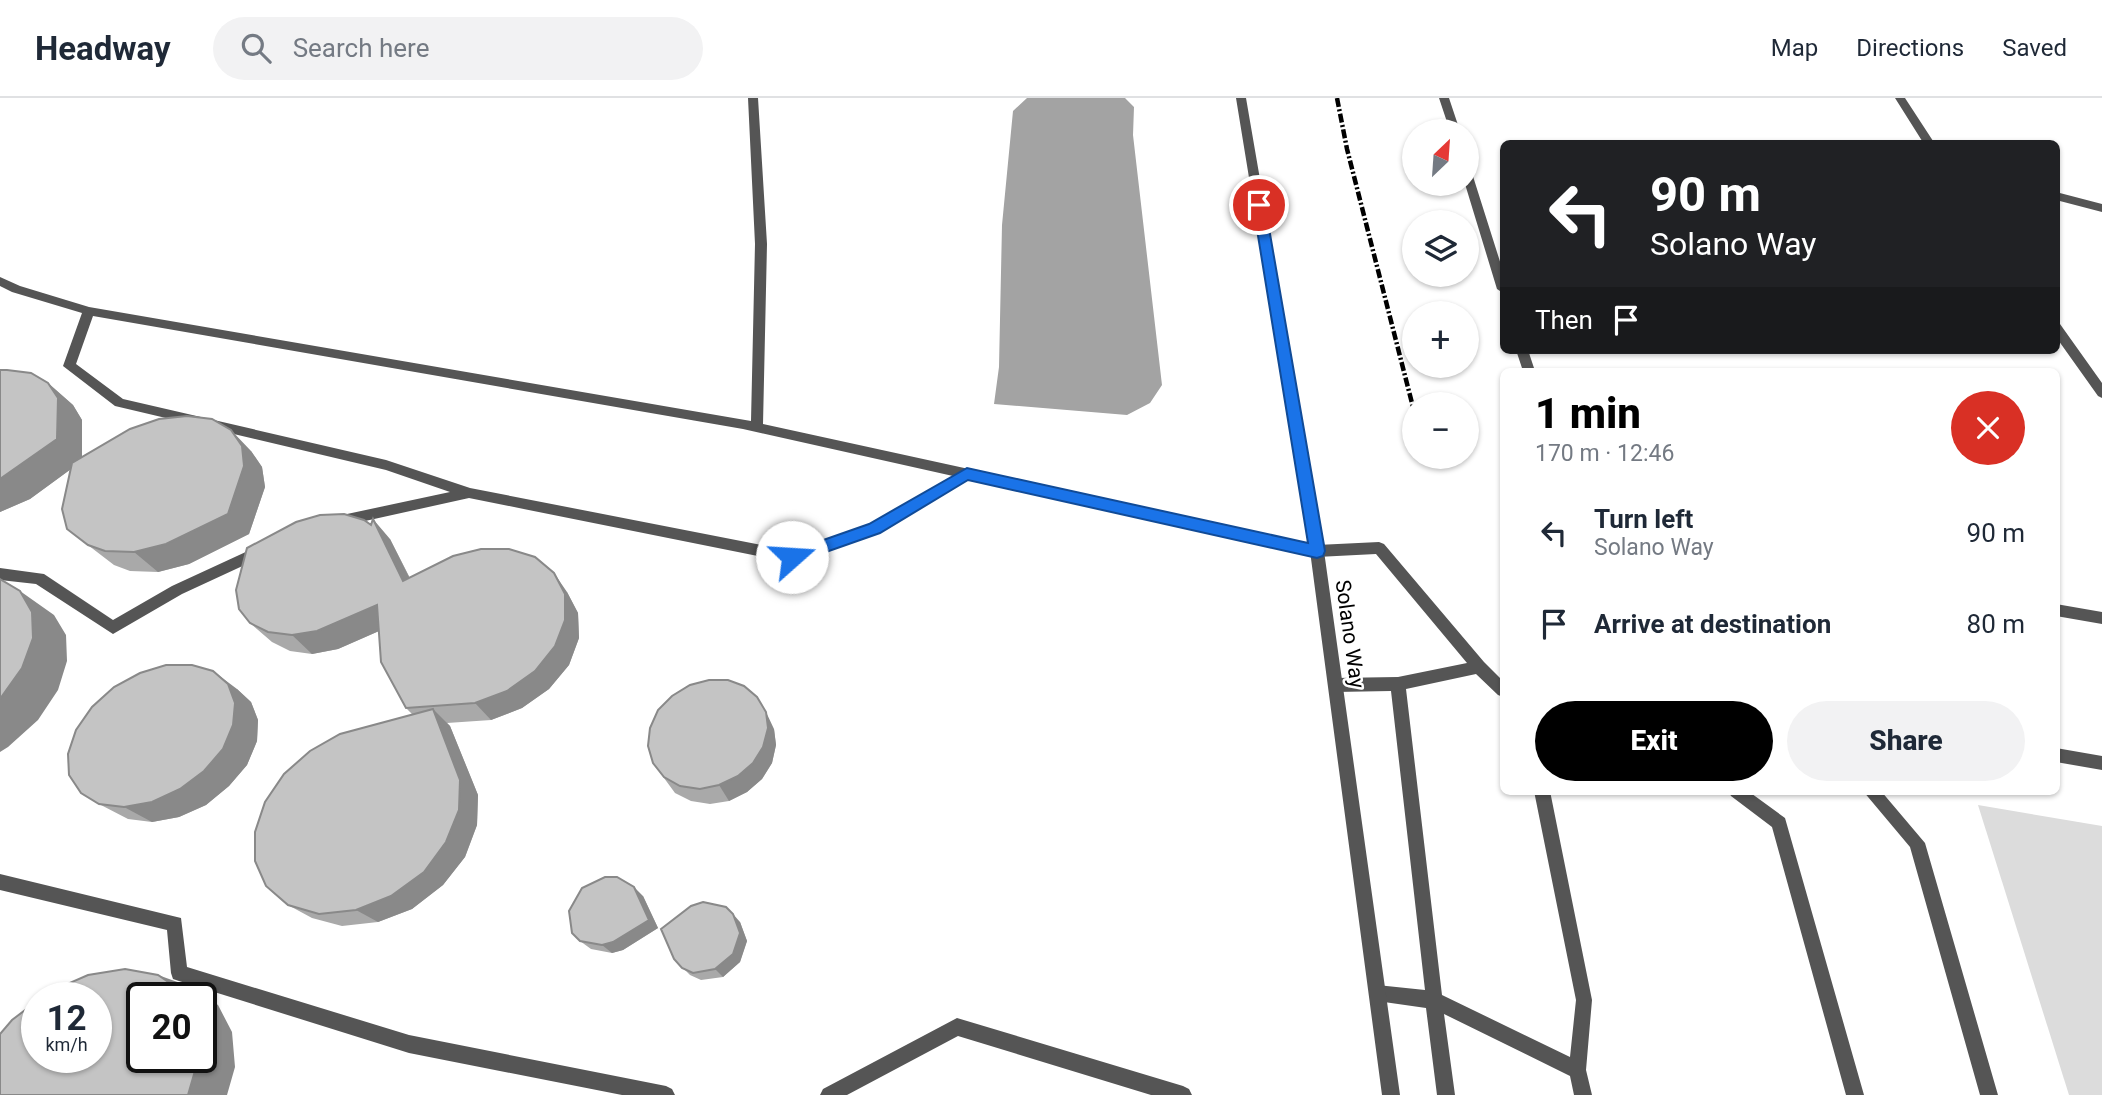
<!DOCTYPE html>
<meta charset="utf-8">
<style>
body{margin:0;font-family:Roboto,sans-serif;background:#f2f2f3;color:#1f2937;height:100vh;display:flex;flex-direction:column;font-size:26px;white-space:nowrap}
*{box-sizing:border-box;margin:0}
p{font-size:23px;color:#747a83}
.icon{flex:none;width:38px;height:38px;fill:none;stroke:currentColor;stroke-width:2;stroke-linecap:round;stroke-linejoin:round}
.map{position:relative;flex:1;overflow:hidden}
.details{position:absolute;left:1500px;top:270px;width:560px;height:427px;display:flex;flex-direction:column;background:#fff;border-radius:10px;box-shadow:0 2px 5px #0004}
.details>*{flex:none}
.guide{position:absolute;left:1500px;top:42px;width:560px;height:214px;border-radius:10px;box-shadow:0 2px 5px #0004;background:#202124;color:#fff;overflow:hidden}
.needle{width:46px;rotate:25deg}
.controls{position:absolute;left:1402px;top:21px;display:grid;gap:14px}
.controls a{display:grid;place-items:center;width:77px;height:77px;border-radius:50%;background:#fff;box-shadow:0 2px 5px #0004;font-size:35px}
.speed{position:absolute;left:21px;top:884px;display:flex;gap:14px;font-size:35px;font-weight:700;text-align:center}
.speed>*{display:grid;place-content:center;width:91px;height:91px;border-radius:50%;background:#fff;box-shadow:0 2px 5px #0004;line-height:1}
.speed small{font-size:18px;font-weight:400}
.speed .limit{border:4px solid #111;border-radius:10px;background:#fff;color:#111}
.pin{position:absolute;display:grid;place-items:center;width:60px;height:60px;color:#fff;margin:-30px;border:4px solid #fff;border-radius:50%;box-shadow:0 2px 7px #0007}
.me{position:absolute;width:77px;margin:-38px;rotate:71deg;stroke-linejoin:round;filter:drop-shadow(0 0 5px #0008)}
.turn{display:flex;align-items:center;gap:24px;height:147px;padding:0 35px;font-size:32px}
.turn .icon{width:91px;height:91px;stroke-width:2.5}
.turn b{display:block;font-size:49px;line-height:60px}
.then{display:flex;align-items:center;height:66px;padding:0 35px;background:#0003;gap:14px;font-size:26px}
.round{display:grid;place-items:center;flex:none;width:74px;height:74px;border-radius:37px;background:#f2f2f3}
.overview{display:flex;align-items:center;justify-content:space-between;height:119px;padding:0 35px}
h1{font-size:42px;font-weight:800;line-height:52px;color:#000}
.primary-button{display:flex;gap:14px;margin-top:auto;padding:14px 35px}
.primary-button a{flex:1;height:80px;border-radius:42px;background:#000;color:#fff;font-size:28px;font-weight:800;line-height:80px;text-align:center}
.primary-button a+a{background:#f2f2f3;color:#1f2937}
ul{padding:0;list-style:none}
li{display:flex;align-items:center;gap:21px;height:91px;padding:0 35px}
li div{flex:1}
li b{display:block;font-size:26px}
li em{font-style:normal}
header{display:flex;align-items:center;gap:42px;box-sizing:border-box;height:98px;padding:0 35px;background:#fff;border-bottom:2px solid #e0e1e3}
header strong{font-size:33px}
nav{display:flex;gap:38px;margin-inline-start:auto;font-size:24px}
.search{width:490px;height:63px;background:#f2f2f3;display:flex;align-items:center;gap:18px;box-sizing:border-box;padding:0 24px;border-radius:38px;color:#747a83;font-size:26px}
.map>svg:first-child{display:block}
.green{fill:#dcdcdc}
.water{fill:#a3a3a3}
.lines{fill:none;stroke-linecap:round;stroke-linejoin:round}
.lane{fill:#555;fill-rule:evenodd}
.street{fill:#555;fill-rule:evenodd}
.rail{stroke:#000;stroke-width:4.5;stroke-dasharray:9 2.5 2 2.5;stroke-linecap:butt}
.wall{fill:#a9a9a9}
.shaded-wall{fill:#898989}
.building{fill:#c4c4c4;stroke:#898989;stroke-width:2}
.route{fill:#1a73e8;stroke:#114b97;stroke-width:2}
.labels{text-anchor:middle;stroke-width:5;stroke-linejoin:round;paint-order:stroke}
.street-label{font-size:21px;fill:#000;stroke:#fff}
</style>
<header>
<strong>Headway</strong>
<div class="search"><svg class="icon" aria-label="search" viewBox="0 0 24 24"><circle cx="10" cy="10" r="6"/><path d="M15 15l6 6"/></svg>Search here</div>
<nav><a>Map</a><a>Directions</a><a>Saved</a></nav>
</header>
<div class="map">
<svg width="2102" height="997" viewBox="0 0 2102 997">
<rect width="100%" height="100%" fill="#fff"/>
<path class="green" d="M 1978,707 L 2102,728 L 2102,997 L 2069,997 Z"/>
<path class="water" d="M 1027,0 L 1125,0 L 1134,9 L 1133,37 L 1162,287 L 1150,305 L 1127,317 L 994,306 L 999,269 L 1002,127 L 1013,13 Z"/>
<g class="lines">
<path class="lane" d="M 748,0 L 758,0 L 767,146 L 763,326 L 1317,447 L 1379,444 L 1384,446 L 1484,564 L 1503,583 L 1503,599 L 1498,597 L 1476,576 L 1406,591 L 1442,897 L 1570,959 L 1576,902 L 1534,693 L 1550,693 L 1592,902 L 1586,972 L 1592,997 L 1574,997 L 1570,978 L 1444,916 L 1455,997 L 1437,997 L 1426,910 L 1377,903 L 1371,901 L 1369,895 L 1371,889 L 1377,887 L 1425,892 L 1391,593 L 1335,594 L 1330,592 L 1328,587 L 1330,582 L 1335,580 L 1398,579 L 1467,565 L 1376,456 L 1317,459 L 969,381 L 879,435 L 792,465 L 469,400 L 338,429 L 333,427 L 331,423 L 333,419 L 450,394 L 386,372 L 115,308 L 63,268 L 82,215 L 12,194 L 0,188 L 0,179 L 20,188 L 89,209 L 751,323 L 755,146 ZM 93,218 L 743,331 L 953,378 L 869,427 L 792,453 L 470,390 L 386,362 L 123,301 L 76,266 Z
M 1439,0 L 1449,0 L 1460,33 L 1450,33 Z
M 1895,0 L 1905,0 L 1935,46 L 1924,46 Z
M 1466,68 L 1471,72 L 1503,173 L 1503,195 L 1497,191 L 1465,86 Z
M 2056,94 L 2102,106 L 2102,114 L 2056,102 Z
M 2056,225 L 2060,226 L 2102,285 L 2102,300 L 2098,298 L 2056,239 Z
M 1516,252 L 1528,252 L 1535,273 L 1523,273 Z
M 261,447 L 266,449 L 268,453 L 266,457 L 182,496 L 113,536 L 36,486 L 0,482 L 0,470 L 44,476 L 113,522 L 172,488 Z
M 2056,506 L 2102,514 L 2102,526 L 2056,518 Z
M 2056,650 L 2102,658 L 2102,672 L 2056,664 Z
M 1728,693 L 1748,693 L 1785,720 L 1864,997 L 1846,997 L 1772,729 L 1731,698 Z
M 1863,693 L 1881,693 L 1925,745 L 1998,997 L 1980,997 L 1910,749 Z
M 0,776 L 181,820 L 187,869 L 409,937 L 666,988 L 672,991 L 675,997 L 622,997 L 409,955 L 179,883 L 173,881 L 171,875 L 167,832 L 0,792 Z
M 957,920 L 1183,988 L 1189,991 L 1192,997 L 1151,997 L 958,938 L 847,997 L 820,997 L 823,991 Z"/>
<path class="street" d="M 1236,0 L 1246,0 L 1324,453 L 1400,997 L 1382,997 L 1310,453 Z"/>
<path class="rail" d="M 1337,0 L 1347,51 L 1414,313"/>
</g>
<path class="wall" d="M 0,272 L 48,285 L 73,307 L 82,322 L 82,359 L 251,353 L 262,369 L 265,389 L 249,436 L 189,466 L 158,474 L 130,473 L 114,467 L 67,431 L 71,371 L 30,401 L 0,414 Z
M 390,441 L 410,480 L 567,494 L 578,515 L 579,540 L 569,567 L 549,591 L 522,610 L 491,622 L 447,625 L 450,628 L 478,697 L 477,727 L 465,759 L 443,787 L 412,811 L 378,824 L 342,828 L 312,820 L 288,807 L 413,617 L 406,610 L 379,533 L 338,551 L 312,556 L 290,553 L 272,544 L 250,525 Z
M 237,591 L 251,604 L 258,622 L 257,643 L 247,667 L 229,688 L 206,707 L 179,719 L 152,724 L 128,721 L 99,706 Z
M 774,631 L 776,647 L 772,665 L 762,681 L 747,694 L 729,703 L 710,706 L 691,703 L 675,695 L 653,665 Z
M 643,798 L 658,830 L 623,852 L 612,855 L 591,851 L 580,843 Z
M 740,824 L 747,843 L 740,864 L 723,879 L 701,882 L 690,877 L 674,861 Z"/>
<path class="shaded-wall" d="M 48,285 L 73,307 L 82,322 L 82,363 L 30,401 L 0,414 L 0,381 Z
M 231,332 L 251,353 L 262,369 L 265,389 L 249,436 L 189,466 L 158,474 L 134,454 Z
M 373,421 L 390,441 L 421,503 L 403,483 Z
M 554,475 L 567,494 L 578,515 L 579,540 L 569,567 L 549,591 L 522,610 L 491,622 L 475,605 Z
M 20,493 L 54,517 L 66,537 L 67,563 L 58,592 L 38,622 L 8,649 L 0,654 L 0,601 Z
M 377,507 L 395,526 L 338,551 L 312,556 L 292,537 Z
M 213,573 L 237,591 L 251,604 L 258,622 L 257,643 L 247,667 L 229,688 L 206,707 L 179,719 L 152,724 L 124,709 Z
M 433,611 L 450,628 L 478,697 L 477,727 L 465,759 L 443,787 L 412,811 L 378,824 L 356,812 Z
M 766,614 L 774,631 L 776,647 L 772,665 L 762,681 L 747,694 L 729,703 L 719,687 Z
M 634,789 L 643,798 L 658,830 L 623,852 L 612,855 L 602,847 Z
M 733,816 L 740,824 L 747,843 L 740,864 L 723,879 L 715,871 Z
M 158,877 L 194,890 L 218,907 L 232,934 L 235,969 L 227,997 L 188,997 L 199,959 L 201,959 L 201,900 L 186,900 Z"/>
<path class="building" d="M 0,272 L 7,272 L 31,275 L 48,285 L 58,300 L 57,341 L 0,381 Z
M 187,318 L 212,321 L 231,332 L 242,348 L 244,368 L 228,416 L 166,446 L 134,454 L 105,453 L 88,447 L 67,431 L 62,411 L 72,365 L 130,331 L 159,321 Z
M 344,416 L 364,422 L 371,427 L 373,421 L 403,483 L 453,458 L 481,451 L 509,451 L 535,459 L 554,475 L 565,496 L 565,522 L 555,548 L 535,573 L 507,593 L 475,605 L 406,610 L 381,564 L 377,507 L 317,533 L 292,537 L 268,534 L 250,525 L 239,511 L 236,492 L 247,450 L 296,424 L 320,417 Z
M 0,481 L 20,493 L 32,514 L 33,540 L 22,570 L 0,601 Z
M 166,567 L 192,567 L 213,573 L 228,586 L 235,605 L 233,627 L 223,651 L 204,673 L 180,691 L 152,704 L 124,709 L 99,706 L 81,695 L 69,677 L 68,656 L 76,632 L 92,609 L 114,589 L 140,575 Z
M 709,582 L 728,582 L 744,588 L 757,599 L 766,614 L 768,630 L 763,649 L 753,665 L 738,678 L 719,687 L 700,691 L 680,688 L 664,679 L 653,665 L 648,648 L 650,630 L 658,612 L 672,598 L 690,587 Z
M 433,611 L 460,682 L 459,712 L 446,744 L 424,774 L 391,798 L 356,812 L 319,816 L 288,807 L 266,788 L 255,763 L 255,734 L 265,704 L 284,676 L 310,653 L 340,636 Z
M 605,779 L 617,779 L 634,789 L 649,822 L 613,844 L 602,847 L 580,843 L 572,835 L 569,813 L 582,790 Z
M 703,804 L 726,809 L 733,816 L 740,835 L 733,856 L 715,871 L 693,875 L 682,870 L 674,861 L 661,831 L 691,808 Z
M 125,871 L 158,877 L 183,894 L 186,900 L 142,900 L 142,959 L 199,959 L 188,997 L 0,997 L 0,936 L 12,922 L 37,903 L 37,959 L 96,959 L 96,900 L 42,900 L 49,894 L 88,877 Z"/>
<path class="route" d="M 1259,102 L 1265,107 L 1325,453 L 1323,458 L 1317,460 L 968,382 L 880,435 L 792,466 L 786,464 L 784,459 L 786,455 L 869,426 L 967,370 L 1308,445 L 1253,107 Z"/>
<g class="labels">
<g class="street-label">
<text transform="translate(1350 536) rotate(82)" y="7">Solano Way</text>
</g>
</g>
</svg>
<div class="controls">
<a><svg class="needle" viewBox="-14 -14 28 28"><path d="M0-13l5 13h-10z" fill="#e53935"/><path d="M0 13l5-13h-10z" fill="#747a83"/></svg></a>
<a><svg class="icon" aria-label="layers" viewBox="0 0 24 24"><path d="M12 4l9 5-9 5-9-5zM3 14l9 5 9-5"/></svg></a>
<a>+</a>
<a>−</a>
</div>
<div class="speed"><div>12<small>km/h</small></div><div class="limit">20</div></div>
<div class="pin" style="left:1259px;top:107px;background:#d93025"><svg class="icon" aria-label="arrive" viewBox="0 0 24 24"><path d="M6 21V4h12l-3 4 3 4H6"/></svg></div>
<svg class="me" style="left:792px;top:459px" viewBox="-20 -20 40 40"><circle r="19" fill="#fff"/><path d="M0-13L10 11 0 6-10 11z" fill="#1a73e8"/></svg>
<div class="guide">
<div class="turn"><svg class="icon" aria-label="left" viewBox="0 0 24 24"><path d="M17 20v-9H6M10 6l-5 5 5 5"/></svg><div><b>90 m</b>Solano Way</div></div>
<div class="then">Then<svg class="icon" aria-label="arrive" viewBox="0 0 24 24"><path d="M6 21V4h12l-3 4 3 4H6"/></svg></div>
</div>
<section class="details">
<div class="overview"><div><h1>1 min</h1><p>170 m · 12:46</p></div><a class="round" style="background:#d93025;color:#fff"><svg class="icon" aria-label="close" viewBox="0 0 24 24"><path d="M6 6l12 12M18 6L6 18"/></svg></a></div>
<ul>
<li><svg class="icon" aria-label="left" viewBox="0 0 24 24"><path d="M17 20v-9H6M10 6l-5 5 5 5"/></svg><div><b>Turn left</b><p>Solano Way</p></div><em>90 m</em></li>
<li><svg class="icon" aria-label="arrive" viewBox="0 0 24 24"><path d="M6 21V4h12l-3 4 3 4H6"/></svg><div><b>Arrive at destination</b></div><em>80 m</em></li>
</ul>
<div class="primary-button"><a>Exit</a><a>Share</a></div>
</section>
</div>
